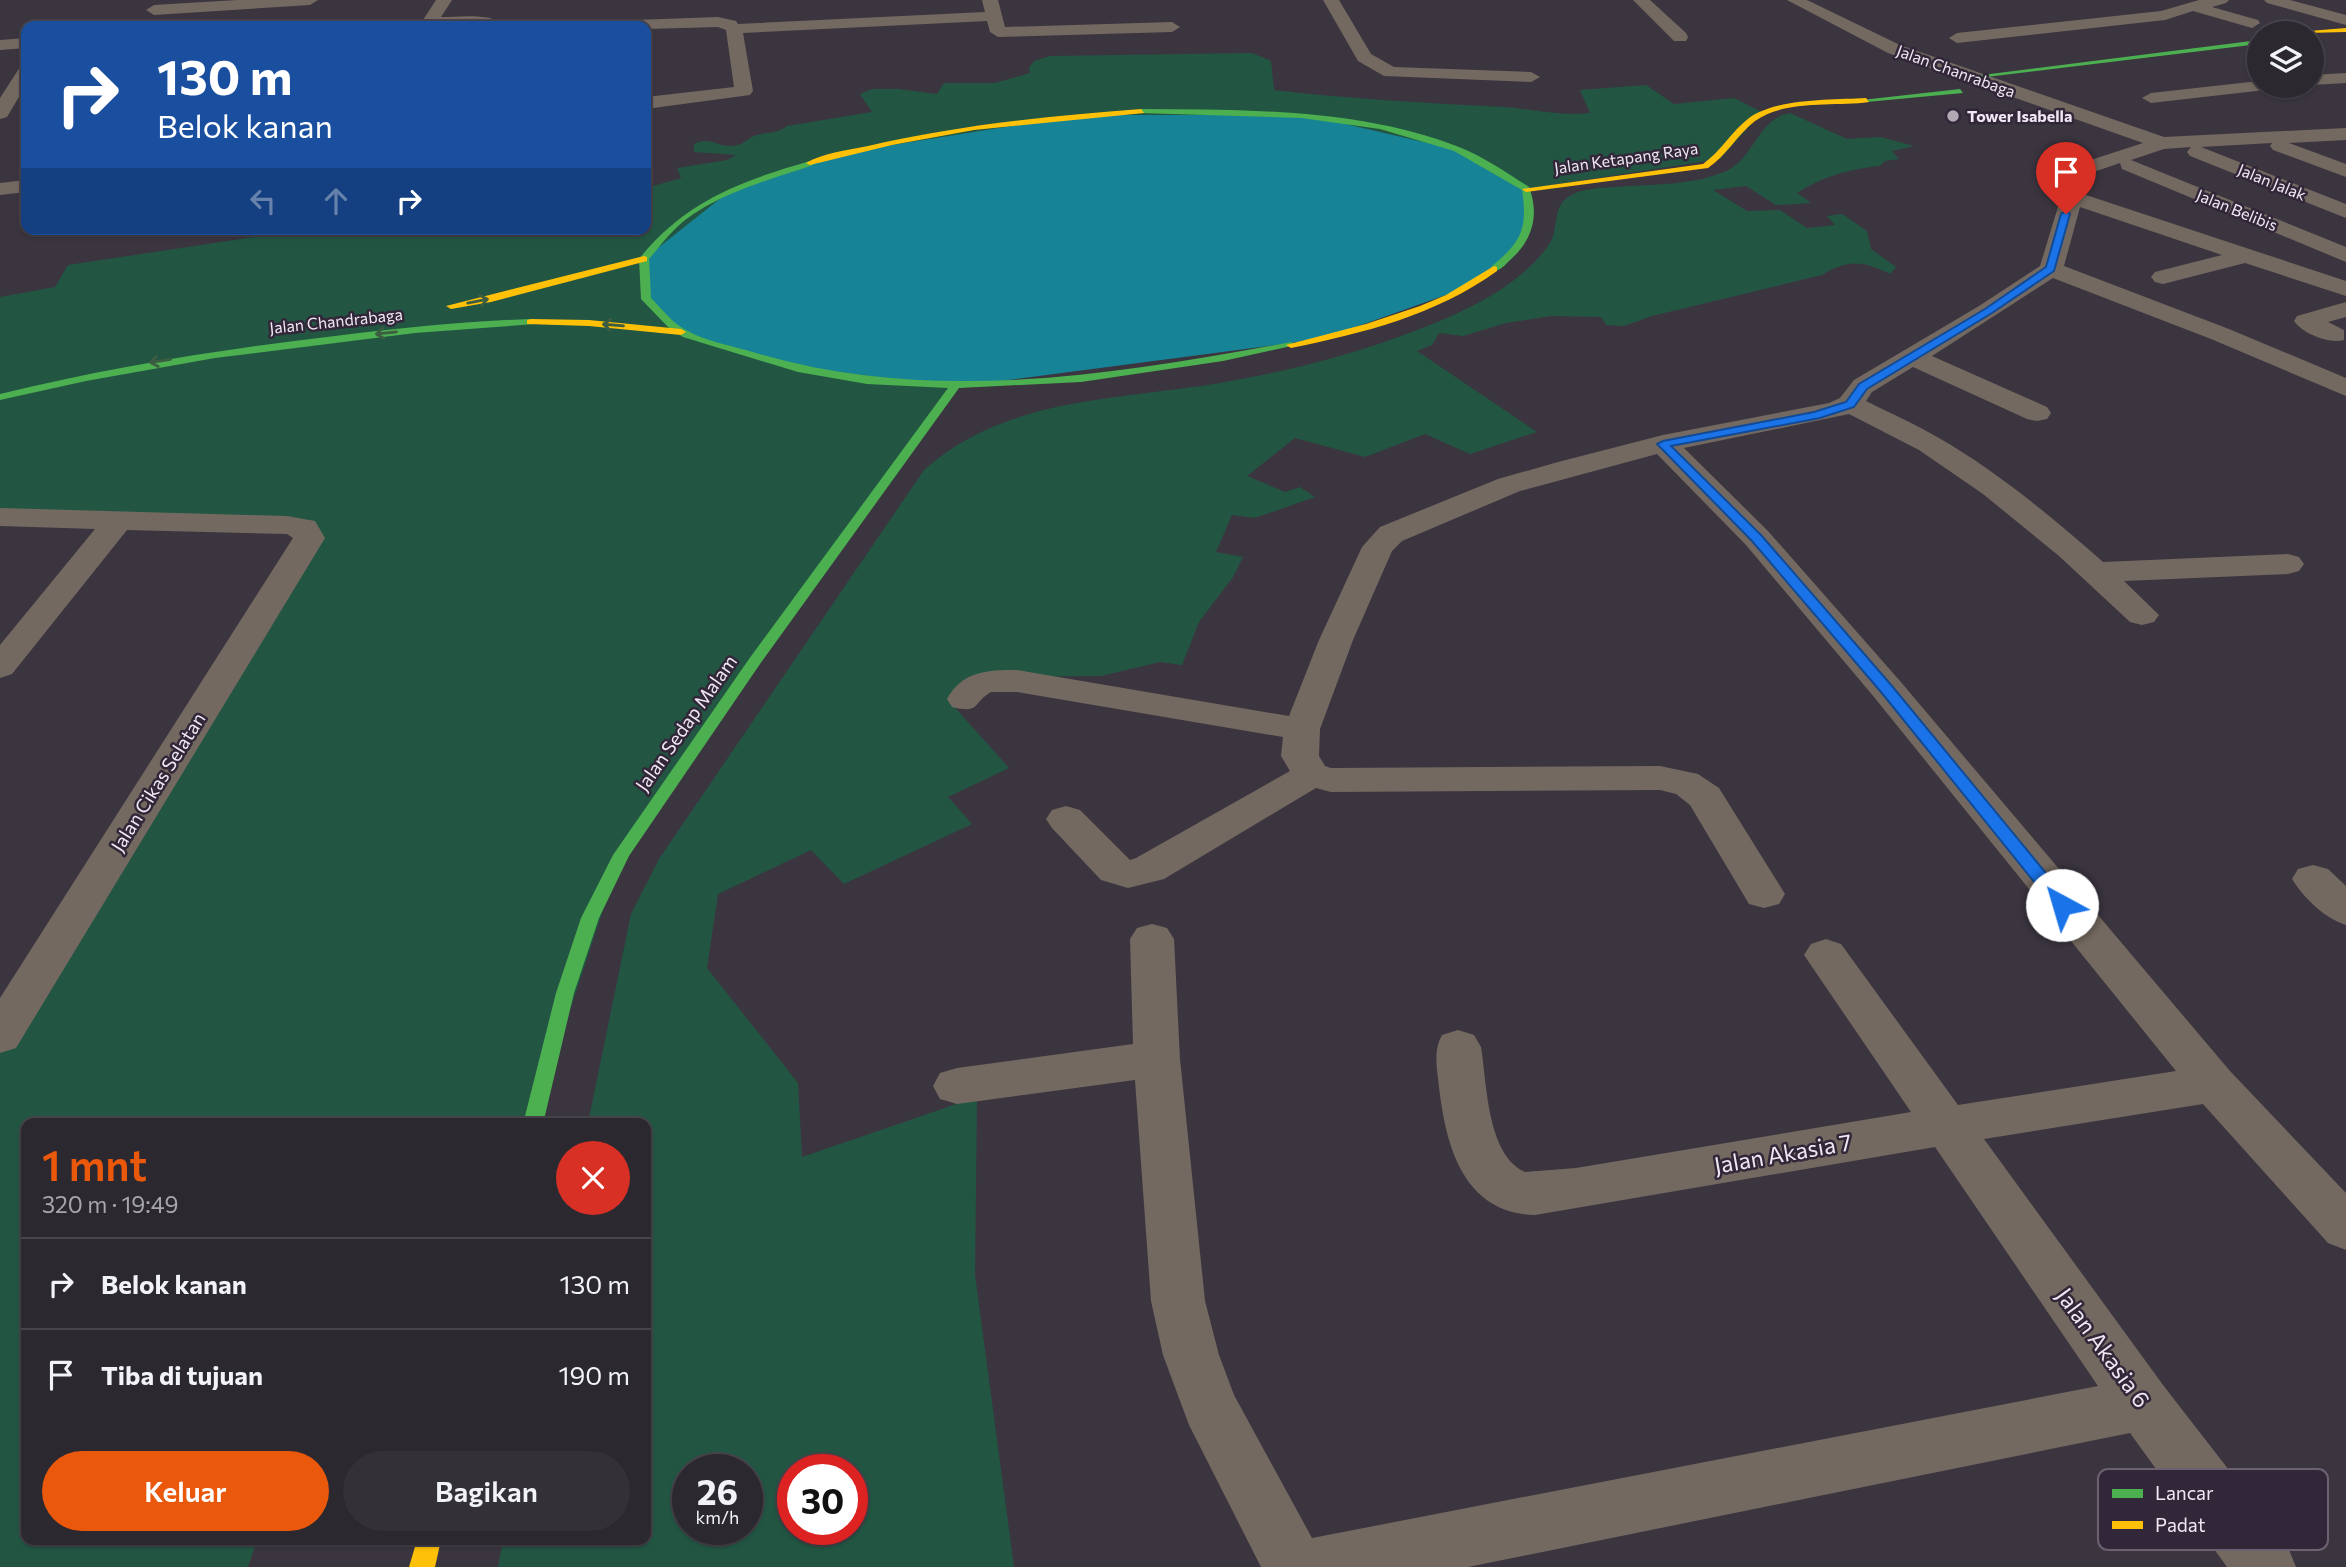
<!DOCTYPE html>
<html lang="id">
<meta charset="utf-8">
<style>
body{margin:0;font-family:Commissioner,sans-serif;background:#343038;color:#f1f3f6;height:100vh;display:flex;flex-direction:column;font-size:26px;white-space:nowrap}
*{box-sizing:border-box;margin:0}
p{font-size:23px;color:#a6a6ab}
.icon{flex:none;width:38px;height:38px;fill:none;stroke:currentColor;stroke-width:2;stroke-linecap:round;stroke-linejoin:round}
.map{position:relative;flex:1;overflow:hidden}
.panel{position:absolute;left:21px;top:1118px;width:630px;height:427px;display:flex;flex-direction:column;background:#2c2830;border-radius:14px;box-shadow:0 2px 5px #0004,0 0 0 2px #48444c}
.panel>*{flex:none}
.hud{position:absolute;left:21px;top:21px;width:630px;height:214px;border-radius:14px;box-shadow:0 2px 5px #0004,0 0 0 2px #48444c;background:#1a4fa0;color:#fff;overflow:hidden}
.controls{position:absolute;left:2247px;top:21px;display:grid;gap:14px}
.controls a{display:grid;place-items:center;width:77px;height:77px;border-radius:50%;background:#2c2830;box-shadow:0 2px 5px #0004,0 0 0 2px #48444c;font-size:35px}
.speed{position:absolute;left:672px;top:1454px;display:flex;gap:14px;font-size:35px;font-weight:700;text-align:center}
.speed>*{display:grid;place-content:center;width:91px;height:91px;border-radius:50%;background:#2c2830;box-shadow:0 2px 5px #0004,0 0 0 2px #48444c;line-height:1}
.speed small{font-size:18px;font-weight:400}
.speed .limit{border:10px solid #d22;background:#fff;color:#111}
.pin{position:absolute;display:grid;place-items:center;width:60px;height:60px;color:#fff;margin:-72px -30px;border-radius:50% 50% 50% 0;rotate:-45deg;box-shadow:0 0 7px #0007}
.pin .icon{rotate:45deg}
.me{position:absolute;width:77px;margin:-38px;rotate:321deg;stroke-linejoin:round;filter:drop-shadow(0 0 5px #0008)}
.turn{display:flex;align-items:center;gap:24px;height:147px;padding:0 21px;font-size:32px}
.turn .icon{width:91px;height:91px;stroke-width:2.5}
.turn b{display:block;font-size:49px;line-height:60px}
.lanes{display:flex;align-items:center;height:66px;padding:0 21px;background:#0003;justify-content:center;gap:35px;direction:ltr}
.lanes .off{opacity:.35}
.round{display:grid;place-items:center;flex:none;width:74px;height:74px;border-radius:37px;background:#343038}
.headline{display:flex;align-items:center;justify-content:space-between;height:119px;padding:0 21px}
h1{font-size:42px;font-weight:600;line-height:52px;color:#ea580c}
.cta{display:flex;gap:14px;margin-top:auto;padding:14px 21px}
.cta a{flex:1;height:80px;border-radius:42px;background:#ea580c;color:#fff;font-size:28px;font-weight:600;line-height:80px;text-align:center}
.cta a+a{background:#343038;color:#f1f3f6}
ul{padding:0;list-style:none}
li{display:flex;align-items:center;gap:21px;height:91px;padding:0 21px;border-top:2px solid #48444c}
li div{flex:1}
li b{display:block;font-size:26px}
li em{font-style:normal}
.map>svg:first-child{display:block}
.green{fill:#225643;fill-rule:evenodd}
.water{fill:#168496}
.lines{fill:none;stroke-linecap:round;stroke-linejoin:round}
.street{fill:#746960;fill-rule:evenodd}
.fast{fill:#4caf50;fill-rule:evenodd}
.slow{fill:#ffc107;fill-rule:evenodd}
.oneway{stroke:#3c5d42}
.route{fill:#1a73e8;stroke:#114b97;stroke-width:2}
.poi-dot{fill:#b0a9b4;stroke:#322739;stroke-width:2.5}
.labels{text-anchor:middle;stroke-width:5;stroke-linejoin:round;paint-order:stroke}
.far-street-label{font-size:16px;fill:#efe8f3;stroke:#322739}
.far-poi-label{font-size:16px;font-weight:bold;fill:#efe8f3;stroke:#322739;text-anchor:start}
.street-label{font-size:19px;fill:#efe8f3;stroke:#322739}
.near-street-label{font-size:23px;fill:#efe8f3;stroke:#322739}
.key{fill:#322739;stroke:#6b6171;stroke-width:2}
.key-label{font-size:19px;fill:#efe8f3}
</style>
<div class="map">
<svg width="2346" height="1567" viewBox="0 0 2346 1567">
<rect width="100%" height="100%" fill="#3b3540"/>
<path class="green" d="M 1252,53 L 1271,61 L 1274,90 C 1351,99 1427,103 1504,107 C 1533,109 1562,117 1590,113 L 1580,90 L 1646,85 L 1674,104 L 1734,98 L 1762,112 L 1720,159 L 1526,189 L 954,387 L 621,855 L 533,1123 L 26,1124 L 26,1540 L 257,1540 L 248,1567 L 0,1567 L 0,1036 L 304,528 L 0,517 L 0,297 L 55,287 L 68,265 L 261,236 L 285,229 L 646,229 L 646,188 L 681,178 L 677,168 L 727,160 L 736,155 L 694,152 L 694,144 C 710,136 717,147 731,146 C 740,146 744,142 750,138 C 762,131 777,135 787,126 L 872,112 L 860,94 L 872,89 L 898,89 L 937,94 L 944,83 L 995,83 L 1030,73 L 1029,68 L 1034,61 L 1050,56 Z
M 1790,113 L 1847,139 L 1880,137 L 1914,146 L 1892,151 L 1899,159 L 1885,161 L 1880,166 C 1849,169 1824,176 1797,193 L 1811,203 L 1776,205 L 1746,186 L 1713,190 L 1747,211 L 1780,210 L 1807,228 L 1835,225 L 1827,216 L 1842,214 L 1867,231 L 1871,249 L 1896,267 L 1890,274 C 1864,261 1848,259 1822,275 L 1652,316 L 1624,326 L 1606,325 L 1601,317 L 1551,316 L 1506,323 L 1463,336 L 1439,333 L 1432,345 L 1417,351 L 1537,432 L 1470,454 L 1425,434 L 1365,457 L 1295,438 L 1247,476 L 1285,492 L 1300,487 L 1315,497 L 1255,518 L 1232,515 L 1216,552 L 1243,557 L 1233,577 L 1199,622 L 1182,665 L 1160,662 L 1101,676 L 972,677 L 950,702 L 1009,768 L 948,797 L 972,824 L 844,884 L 811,850 L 718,894 L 707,968 L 798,1083 L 802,1157 L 977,1097 L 975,1275 L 1014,1567 L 498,1567 L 503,1540 L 646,1540 L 646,1124 L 588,1123 L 631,914 L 659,859 L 924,470 C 1004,398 1114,400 1214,384 C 1280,373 1346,357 1409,333 C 1458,315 1520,288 1550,243 C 1559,229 1552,205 1570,196 C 1583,188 1600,188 1616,187 C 1651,184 1693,186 1726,171 C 1755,158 1757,119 1790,113 ZM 688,1470 L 747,1470 L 747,1530 L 688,1530 ZM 793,1470 L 852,1470 L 852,1530 L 793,1530 Z"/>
<path class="water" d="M 1081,115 L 1306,115 L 1458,150 L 1526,189 L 1523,245 L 1474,285 L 1322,339 L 954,387 L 768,363 L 681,332 L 646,299 L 644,259 L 726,194 L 842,153 Z"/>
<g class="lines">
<path class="street" d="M 237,0 L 318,0 L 310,5 L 154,15 L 146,10 L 154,5 Z
M 436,0 L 452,0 L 441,17 C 461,17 491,12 506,26 L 429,25 L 423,20 Z
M 982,0 L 998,0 L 1005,27 L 1172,22 L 1180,27 L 1172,32 L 998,37 L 990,32 L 987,21 L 743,33 L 753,91 L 750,95 L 646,109 L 646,97 L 734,87 L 726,30 L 718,27 L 646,29 L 646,26 L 599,26 L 607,21 L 718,17 L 736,21 L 738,24 L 985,12 Z
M 1323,0 L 1339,0 L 1371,54 L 1394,67 L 1531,72 L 1540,77 L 1531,82 L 1384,76 L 1358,61 Z
M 1633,0 L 1650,0 L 1686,33 L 1688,37 L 1686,41 L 1674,41 Z
M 1787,0 L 1807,0 L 1900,45 L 2164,137 L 2346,128 L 2346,140 L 2289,143 L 2346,164 L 2346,177 L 2273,150 L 2270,146 L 2272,143 L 2201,147 L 2346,204 L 2346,218 L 2190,156 L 2187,152 L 2191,147 L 2164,149 L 2131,160 L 2346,247 L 2346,262 L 2122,169 L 2120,163 L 2073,179 L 2080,193 L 2346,281 L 2346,296 L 2245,263 L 2163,284 L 2155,282 L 2151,277 L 2155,272 L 2222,255 L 2080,207 L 2064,266 L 2229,329 L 2346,378 L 2346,396 L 2211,339 L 2053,278 L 1932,356 L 2047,407 L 2051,413 L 2047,419 L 2037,421 L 2027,419 L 1913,367 L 1872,392 L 1866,401 C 1890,413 1915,424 1939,438 C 1998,472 2052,517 2103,562 L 2288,554 L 2299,557 L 2304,564 L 2299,571 L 2288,574 L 2124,581 L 2159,615 L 2154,622 L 2142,625 L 2130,622 L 2059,556 L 1983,494 L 1919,450 L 1849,414 L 1684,448 L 1768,531 L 1900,681 L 2230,1071 L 2346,1193 L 2346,1250 L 2328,1243 L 2203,1104 L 1984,1139 L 2163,1385 L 2287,1545 L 2296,1567 L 2227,1567 L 2130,1433 L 1468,1567 L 1261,1567 L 1189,1425 L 1163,1355 L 1151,1301 L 1135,1080 L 957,1104 L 940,1099 L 933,1086 L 940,1073 L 957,1068 L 1133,1044 L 1130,939 L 1137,928 L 1152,924 L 1167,928 L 1174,939 L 1180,1059 L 1205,1301 L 1219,1355 L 1234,1395 L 1312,1538 L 2098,1386 L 1935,1147 L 1535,1215 C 1463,1213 1446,1146 1439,1087 C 1437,1068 1433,1051 1442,1035 L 1458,1030 L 1474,1035 L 1481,1047 C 1487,1084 1487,1155 1525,1172 L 1576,1168 L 1911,1112 L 1804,955 L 1811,944 L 1826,939 L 1841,944 L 1958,1105 L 2176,1071 L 1874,697 L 1746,545 L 1657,454 L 1520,491 L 1402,541 L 1392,551 L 1353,640 L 1320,729 L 1319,756 L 1325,766 L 1331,768 L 1660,766 L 1698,774 L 1719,788 L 1785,894 L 1779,904 L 1764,908 L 1749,904 L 1690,805 L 1676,794 L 1660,790 L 1331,792 L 1316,788 L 1164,879 L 1128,888 L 1101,880 L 1052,828 L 1046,819 L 1052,810 L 1066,806 L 1080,810 L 1130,860 L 1136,858 L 1290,771 L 1281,756 L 1283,737 L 1017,692 L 991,692 C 972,703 981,714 952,707 L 947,699 C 962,671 988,670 1017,670 L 1289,716 L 1319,640 L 1362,547 L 1380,527 L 1498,479 L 1558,462 L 1663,435 L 1829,403 L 1840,398 L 1854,380 L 1979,306 L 2040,266 L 2061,197 L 2051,176 L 2054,172 L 2143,143 L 1888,53 Z
M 2199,0 L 2229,0 L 2226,3 L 2212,7 L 2258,20 L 2260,23 L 2252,28 L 2193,11 L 2165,20 L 1957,43 L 1949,38 L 1957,33 L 2161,11 Z
M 2264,0 L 2290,0 L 2346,15 L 2346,25 L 2267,3 Z
M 26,38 L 26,48 L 0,50 L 0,40 Z
M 26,66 L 26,85 L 7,117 L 0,119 L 0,98 L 20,67 Z
M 2346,73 L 2346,83 L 2312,85 L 2312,75 Z
M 2259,81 L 2259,86 L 2268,86 L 2265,90 L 2151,103 L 2142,98 L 2151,93 Z
M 26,180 L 26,192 L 0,195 L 0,183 Z
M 2346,302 L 2346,317 L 2328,322 L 2344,330 L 2344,340 C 2329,344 2303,334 2294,321 L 2297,316 Z
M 0,508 L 287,516 L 315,521 L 325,538 L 16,1048 L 0,1053 L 0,998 L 293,538 L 287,534 L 127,530 L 12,674 L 0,678 L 0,645 L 95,529 L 0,526 Z
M 2313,865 L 2328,869 L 2346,886 L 2346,925 C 2324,918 2304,898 2292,879 L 2298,869 Z"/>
<path class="fast" d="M 2259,40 L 2259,44 L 1970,79 L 1966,77 Z
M 1960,89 L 1963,93 L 1866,102 L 1862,100 Z
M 1141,109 C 1248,110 1358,108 1459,147 C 1484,157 1507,173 1529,187 C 1540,216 1532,241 1509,261 C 1503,267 1499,272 1491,271 L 1491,267 C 1521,242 1528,230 1522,190 L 1454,151 L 1380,129 L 1301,118 L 1138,113 Z
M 810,161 L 813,161 L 813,165 C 767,181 710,195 674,230 C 665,239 657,250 649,259 L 651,298 C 662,309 672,323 686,330 C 707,342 734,346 756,353 C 932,405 1114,375 1291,342 L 1296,345 L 1223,361 L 1081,382 L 959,388 L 760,664 L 629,856 L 599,918 L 574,993 L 543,1124 L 523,1124 L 556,993 L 581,918 L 613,855 L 749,659 L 948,388 L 867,384 L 798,372 L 683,337 L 668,327 L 641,299 L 639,259 C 685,201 741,181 810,161 Z
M 531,319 L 535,320 L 535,324 L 415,333 L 215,358 L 86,381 L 0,400 L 0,394 C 111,367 222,349 335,336 C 400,328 465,321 531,319 Z"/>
<path class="slow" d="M 2346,28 L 2346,32 L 2306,33 L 2309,31 Z
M 1866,98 L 1869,102 C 1833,107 1786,99 1755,121 C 1737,135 1727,155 1708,168 L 1526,192 L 1522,189 L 1703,164 C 1721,151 1732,131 1749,118 C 1777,98 1832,100 1866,98 Z
M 1141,109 L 1144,113 L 974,130 L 892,145 L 810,165 L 806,163 C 823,153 848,150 868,146 C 958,125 1049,116 1141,109 Z
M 644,256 L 647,257 L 647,261 L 491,302 L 451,309 L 446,306 Z
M 1494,266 L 1497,267 L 1497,271 C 1436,315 1364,333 1291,348 L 1286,345 L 1366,324 L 1420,306 L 1446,295 Z
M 531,319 L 589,320 L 681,329 L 686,332 L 681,335 L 589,326 L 527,324 L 527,320 Z
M 417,1540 L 441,1540 L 435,1567 L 409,1567 Z"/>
</g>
<defs><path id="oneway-shaft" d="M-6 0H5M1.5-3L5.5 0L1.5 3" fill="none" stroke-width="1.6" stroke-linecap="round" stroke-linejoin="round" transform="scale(1.75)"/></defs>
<g class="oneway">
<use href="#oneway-shaft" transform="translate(478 301) rotate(-11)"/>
<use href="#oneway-shaft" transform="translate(613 325) rotate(-175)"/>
<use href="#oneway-shaft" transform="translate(386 333) rotate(174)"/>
<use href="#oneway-shaft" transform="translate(160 361) rotate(171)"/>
</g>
<path class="route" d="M 2066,211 L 2070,214 L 2054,271 L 1992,313 L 1867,389 L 1854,407 L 1820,418 L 1671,446 L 1761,535 L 1892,686 L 2069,901 L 2071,905 L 2062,911 L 2056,909 L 1881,692 L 1752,541 L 1657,444 L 1663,441 L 1814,412 L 1846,402 L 1859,384 L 1985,309 L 2046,267 L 2061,214 Z"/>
<circle class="poi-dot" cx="1953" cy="116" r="7"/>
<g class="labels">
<g class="far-street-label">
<text transform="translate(1956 71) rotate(20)" y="6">Jalan Chanrabaga</text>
<text transform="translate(1626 158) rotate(-8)" y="6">Jalan Ketapang Raya</text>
<text transform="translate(2272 182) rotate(22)" y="6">Jalan Jalak</text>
<text transform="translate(2237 210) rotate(22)" y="6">Jalan Belibis</text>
<text transform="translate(336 321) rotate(-6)" y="6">Jalan Chandrabaga</text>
</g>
<g class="far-poi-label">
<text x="1967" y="122">Tower Isabella</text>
</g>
<g class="street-label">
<text transform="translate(686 723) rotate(-55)" y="7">Jalan Sedap Malam</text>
<text transform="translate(158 782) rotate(-58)" y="7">Jalan Cikas Selatan</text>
</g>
<g class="near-street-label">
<text transform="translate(1783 1154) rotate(-10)" y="8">Jalan Akasia 7</text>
<text transform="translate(2103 1348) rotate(54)" y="8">Jalan Akasia 6</text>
</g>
</g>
<rect x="2098" y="1469" width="230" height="81" rx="10" class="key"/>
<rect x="2112" y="1489" width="31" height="9" fill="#4caf50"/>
<rect x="2112" y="1521" width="31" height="8" fill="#ffc107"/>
<g class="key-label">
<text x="2155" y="1500">Lancar</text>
<text x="2155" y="1532">Padat</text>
</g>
</svg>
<div class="controls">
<a><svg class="icon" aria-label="layers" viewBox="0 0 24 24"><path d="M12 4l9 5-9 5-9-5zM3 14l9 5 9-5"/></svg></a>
</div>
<div class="speed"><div>26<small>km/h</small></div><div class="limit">30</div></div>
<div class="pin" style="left:2066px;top:214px;background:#d93025"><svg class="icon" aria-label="arrive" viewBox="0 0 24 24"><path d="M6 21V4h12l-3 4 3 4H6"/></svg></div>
<svg class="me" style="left:2062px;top:905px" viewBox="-20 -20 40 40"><circle r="19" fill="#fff"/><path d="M0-13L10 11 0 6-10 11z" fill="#1a73e8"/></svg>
<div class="hud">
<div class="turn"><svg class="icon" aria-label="right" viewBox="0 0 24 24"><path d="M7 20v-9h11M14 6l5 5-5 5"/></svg><div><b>130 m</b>Belok kanan</div></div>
<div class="lanes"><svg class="icon off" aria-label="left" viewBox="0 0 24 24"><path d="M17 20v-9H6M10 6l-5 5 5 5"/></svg><svg class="icon off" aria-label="ahead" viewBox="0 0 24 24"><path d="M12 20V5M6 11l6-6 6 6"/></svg><svg class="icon" aria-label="right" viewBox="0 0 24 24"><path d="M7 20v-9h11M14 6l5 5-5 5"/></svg></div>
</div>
<section class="panel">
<div class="headline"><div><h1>1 mnt</h1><p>320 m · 19:49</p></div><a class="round" style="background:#d93025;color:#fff"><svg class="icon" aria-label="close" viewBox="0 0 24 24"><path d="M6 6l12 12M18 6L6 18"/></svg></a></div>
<ul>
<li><svg class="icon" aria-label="right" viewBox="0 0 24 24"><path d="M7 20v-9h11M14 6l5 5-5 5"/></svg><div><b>Belok kanan</b></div><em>130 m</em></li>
<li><svg class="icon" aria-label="arrive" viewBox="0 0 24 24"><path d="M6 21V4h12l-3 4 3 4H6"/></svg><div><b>Tiba di tujuan</b></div><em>190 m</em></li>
</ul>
<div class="cta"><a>Keluar</a><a>Bagikan</a></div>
</section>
</div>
